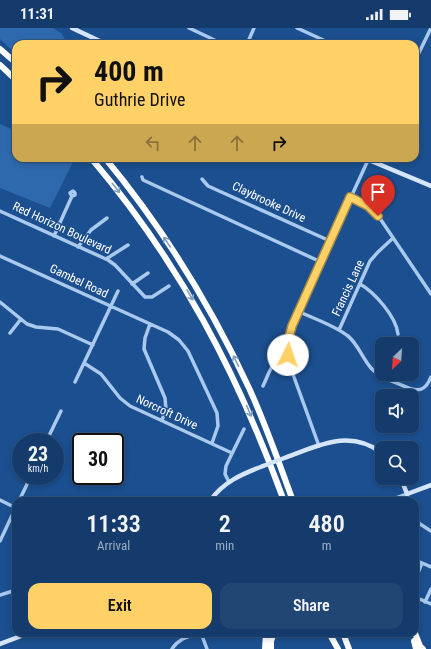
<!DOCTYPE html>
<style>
body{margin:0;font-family:"Roboto Condensed",sans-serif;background:#214673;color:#f1f3f6;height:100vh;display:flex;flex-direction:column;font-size:15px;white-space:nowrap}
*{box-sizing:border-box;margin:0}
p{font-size:13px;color:#9dadc1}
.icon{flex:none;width:22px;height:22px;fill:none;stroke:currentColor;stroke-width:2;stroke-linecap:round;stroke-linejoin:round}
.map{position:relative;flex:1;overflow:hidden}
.details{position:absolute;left:12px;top:469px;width:407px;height:140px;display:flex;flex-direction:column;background:#143b6b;border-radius:12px;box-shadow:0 2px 6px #0003,0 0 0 1px #33557e}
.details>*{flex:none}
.banner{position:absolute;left:12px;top:12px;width:407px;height:122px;border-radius:12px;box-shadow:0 2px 6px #0003,0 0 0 1px #33557e;background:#ffd166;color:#111;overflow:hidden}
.needle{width:26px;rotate:205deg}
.tools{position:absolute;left:375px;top:309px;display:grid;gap:8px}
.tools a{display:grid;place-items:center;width:44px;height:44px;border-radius:8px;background:#143b6b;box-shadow:0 2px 6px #0003,0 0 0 1px #33557e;font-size:20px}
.speed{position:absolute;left:12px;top:405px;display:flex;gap:8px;font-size:20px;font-weight:700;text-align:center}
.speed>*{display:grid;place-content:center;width:52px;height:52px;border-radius:50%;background:#143b6b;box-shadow:0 2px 6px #0003,0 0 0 1px #33557e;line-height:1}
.speed small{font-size:10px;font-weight:400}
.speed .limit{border:2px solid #111;border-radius:6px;background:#fff;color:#111}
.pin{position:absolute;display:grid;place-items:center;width:34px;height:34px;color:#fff;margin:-41px -17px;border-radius:50% 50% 50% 0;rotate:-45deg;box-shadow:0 0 4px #0007}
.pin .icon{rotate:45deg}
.me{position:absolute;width:44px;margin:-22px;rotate:4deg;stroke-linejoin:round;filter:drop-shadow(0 0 3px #0008)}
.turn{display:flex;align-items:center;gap:14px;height:84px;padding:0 16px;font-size:18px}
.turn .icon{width:52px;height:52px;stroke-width:2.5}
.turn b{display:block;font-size:28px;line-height:34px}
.lanes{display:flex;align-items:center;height:38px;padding:0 16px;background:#0003;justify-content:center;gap:20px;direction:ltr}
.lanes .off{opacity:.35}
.eta{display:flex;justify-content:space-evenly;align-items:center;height:68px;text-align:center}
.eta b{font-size:24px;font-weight:600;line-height:28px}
.cta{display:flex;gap:8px;margin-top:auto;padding:8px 16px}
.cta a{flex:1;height:46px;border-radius:12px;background:#ffd166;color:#111;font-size:16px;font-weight:600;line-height:46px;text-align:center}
.cta a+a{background:#214673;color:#f1f3f6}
.status{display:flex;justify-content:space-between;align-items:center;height:28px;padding:0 20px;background:#143b6b;direction:ltr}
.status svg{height:11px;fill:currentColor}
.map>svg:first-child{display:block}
.green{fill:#2e69ad}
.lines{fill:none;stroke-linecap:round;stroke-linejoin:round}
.street{stroke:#a9c9ee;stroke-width:3.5}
.secondary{stroke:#d6e6fa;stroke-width:4.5}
.highway{stroke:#fff;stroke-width:6}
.secondary-bridge{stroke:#d6e6fa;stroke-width:4.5}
.oneway{stroke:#829ec1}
.route-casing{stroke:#a68842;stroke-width:10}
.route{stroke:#ffd166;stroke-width:7}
.labels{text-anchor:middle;stroke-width:3;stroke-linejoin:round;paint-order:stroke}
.street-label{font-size:12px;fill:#fff;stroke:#1b4f8f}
</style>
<div class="status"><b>11:31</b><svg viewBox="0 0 49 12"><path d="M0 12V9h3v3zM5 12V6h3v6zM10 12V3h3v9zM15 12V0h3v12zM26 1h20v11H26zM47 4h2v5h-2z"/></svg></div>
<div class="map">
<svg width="431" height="621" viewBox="0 0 431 621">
<rect width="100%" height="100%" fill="#1b4f8f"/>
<path class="green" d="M 0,0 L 53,0 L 61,5 L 68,16 L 16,16 L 16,26 L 0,11 Z
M 0,96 L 16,103 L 16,130 L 75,130 L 50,180 L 0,160 Z"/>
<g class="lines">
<path class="street" d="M 189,0 L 223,16
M 297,0 L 332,16
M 247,16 L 254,0
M 415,33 L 431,0
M 142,149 L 143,152 L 321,234
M 202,151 L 208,158 L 330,213
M 350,169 L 368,178 L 377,186 L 431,266
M 0,183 L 108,232 L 115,237 L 145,269 L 152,269 L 169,258
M 54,208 L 72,168 L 75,167 L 75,165 L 73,163 L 70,165 L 72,168
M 78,219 L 91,202 L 107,190
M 0,228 L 168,304 L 179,312 L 188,323 L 217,385 L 218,398 L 212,415
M 106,231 L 128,217
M 132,256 L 148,245
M 360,256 C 374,264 396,288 398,306
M 0,274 L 27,296 L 36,299 L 58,301 L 93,317
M 298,283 C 314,291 334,297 348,308 C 358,316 362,330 371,340 C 381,351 398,355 411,361 C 422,364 427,359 431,349
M 150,296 L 145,310 L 144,321 L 165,370 L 166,382 L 162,392
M 339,302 L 370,233 L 378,224 L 393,210
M 10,305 L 21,291
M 84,335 L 101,346 L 120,370 L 130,378 L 232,425
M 75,354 L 118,263
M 263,358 C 270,344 271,331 288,329
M 46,414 L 61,383
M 319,418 L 290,338 C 286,323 287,309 293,295 L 369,130
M 229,454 L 225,446 L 226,438 L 244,401
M 0,472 L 16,480
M 19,473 L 31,448
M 388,473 L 407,466 L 409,473
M 415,490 L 420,496 L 431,503
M 0,513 L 16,479
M 415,532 L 431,539
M 415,552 L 422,535
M 0,567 L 16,562
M 415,569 L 431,576
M 425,574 L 431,561
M 201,605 L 207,621
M 172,621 C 178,611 188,609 198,605"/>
<path class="secondary" d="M 72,0 L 106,16
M 364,130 L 431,158
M 287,429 C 320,417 350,401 382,425
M 401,450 L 407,466 L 431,457
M 210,473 C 223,454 242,446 263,438
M 0,616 L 29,605"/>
<path class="highway" d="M 0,21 L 16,35
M 0,37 L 16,52
M 91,130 C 180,235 237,344 284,473
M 105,130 C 163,200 211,278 249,360 C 266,397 279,435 293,473
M 329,605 L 338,621
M 343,605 L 349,621
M 415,605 L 420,618 L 423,621
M 414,613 L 416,621
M 265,621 L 266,605
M 271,621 L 271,613 L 274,605"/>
<path class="secondary-bridge" d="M 263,438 L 287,429"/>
</g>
<defs><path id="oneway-shaft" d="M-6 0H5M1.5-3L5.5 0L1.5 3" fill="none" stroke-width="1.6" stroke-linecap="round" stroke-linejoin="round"/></defs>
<g class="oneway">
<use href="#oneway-shaft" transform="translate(116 160) rotate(51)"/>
<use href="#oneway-shaft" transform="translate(167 214) rotate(-124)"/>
<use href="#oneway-shaft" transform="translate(190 267) rotate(59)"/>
<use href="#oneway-shaft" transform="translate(236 333) rotate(-116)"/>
<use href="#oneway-shaft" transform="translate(249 383) rotate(67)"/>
</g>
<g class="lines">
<g class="route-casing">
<path id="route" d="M 288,327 L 288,313 L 292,298 L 350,169 L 368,178 L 378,188"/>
</g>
<use href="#route" class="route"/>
</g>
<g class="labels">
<g class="street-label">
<text transform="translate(269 174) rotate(25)" y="4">Claybrooke Drive</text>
<text transform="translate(62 200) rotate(25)" y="4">Red Horizon Boulevard</text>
<text transform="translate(79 253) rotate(25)" y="4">Gambel Road</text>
<text transform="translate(348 260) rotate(-65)" y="4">Francis Lane</text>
<text transform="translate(167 384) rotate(25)" y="4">Norcroft Drive</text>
</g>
</g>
</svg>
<div class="tools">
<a><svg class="needle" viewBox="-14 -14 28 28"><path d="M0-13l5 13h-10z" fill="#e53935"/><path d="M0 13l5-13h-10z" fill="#9dadc1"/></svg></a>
<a><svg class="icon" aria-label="sound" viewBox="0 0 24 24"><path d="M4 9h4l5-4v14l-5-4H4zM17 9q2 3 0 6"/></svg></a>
<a><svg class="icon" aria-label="search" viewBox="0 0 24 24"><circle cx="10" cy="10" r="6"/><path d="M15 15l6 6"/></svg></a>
</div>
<div class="speed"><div>23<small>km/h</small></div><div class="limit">30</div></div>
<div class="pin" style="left:378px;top:188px;background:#d93025"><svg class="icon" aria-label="arrive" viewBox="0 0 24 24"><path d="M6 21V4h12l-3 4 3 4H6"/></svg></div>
<svg class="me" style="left:288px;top:327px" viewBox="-20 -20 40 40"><circle r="19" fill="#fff"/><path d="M0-13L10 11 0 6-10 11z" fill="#ffd166"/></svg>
<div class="banner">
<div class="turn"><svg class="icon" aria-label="right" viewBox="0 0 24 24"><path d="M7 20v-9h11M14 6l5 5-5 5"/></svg><div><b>400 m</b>Guthrie Drive</div></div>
<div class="lanes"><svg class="icon off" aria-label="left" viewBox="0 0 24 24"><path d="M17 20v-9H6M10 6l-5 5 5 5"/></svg><svg class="icon off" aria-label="ahead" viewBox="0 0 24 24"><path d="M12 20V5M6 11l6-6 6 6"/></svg><svg class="icon off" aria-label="ahead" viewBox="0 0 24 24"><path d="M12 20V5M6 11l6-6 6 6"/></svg><svg class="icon" aria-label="right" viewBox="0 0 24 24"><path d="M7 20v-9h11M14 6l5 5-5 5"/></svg></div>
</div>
<section class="details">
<div class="eta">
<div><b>11:33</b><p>Arrival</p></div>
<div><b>2</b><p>min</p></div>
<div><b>480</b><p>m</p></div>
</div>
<div class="cta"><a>Exit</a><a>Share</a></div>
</section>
</div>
